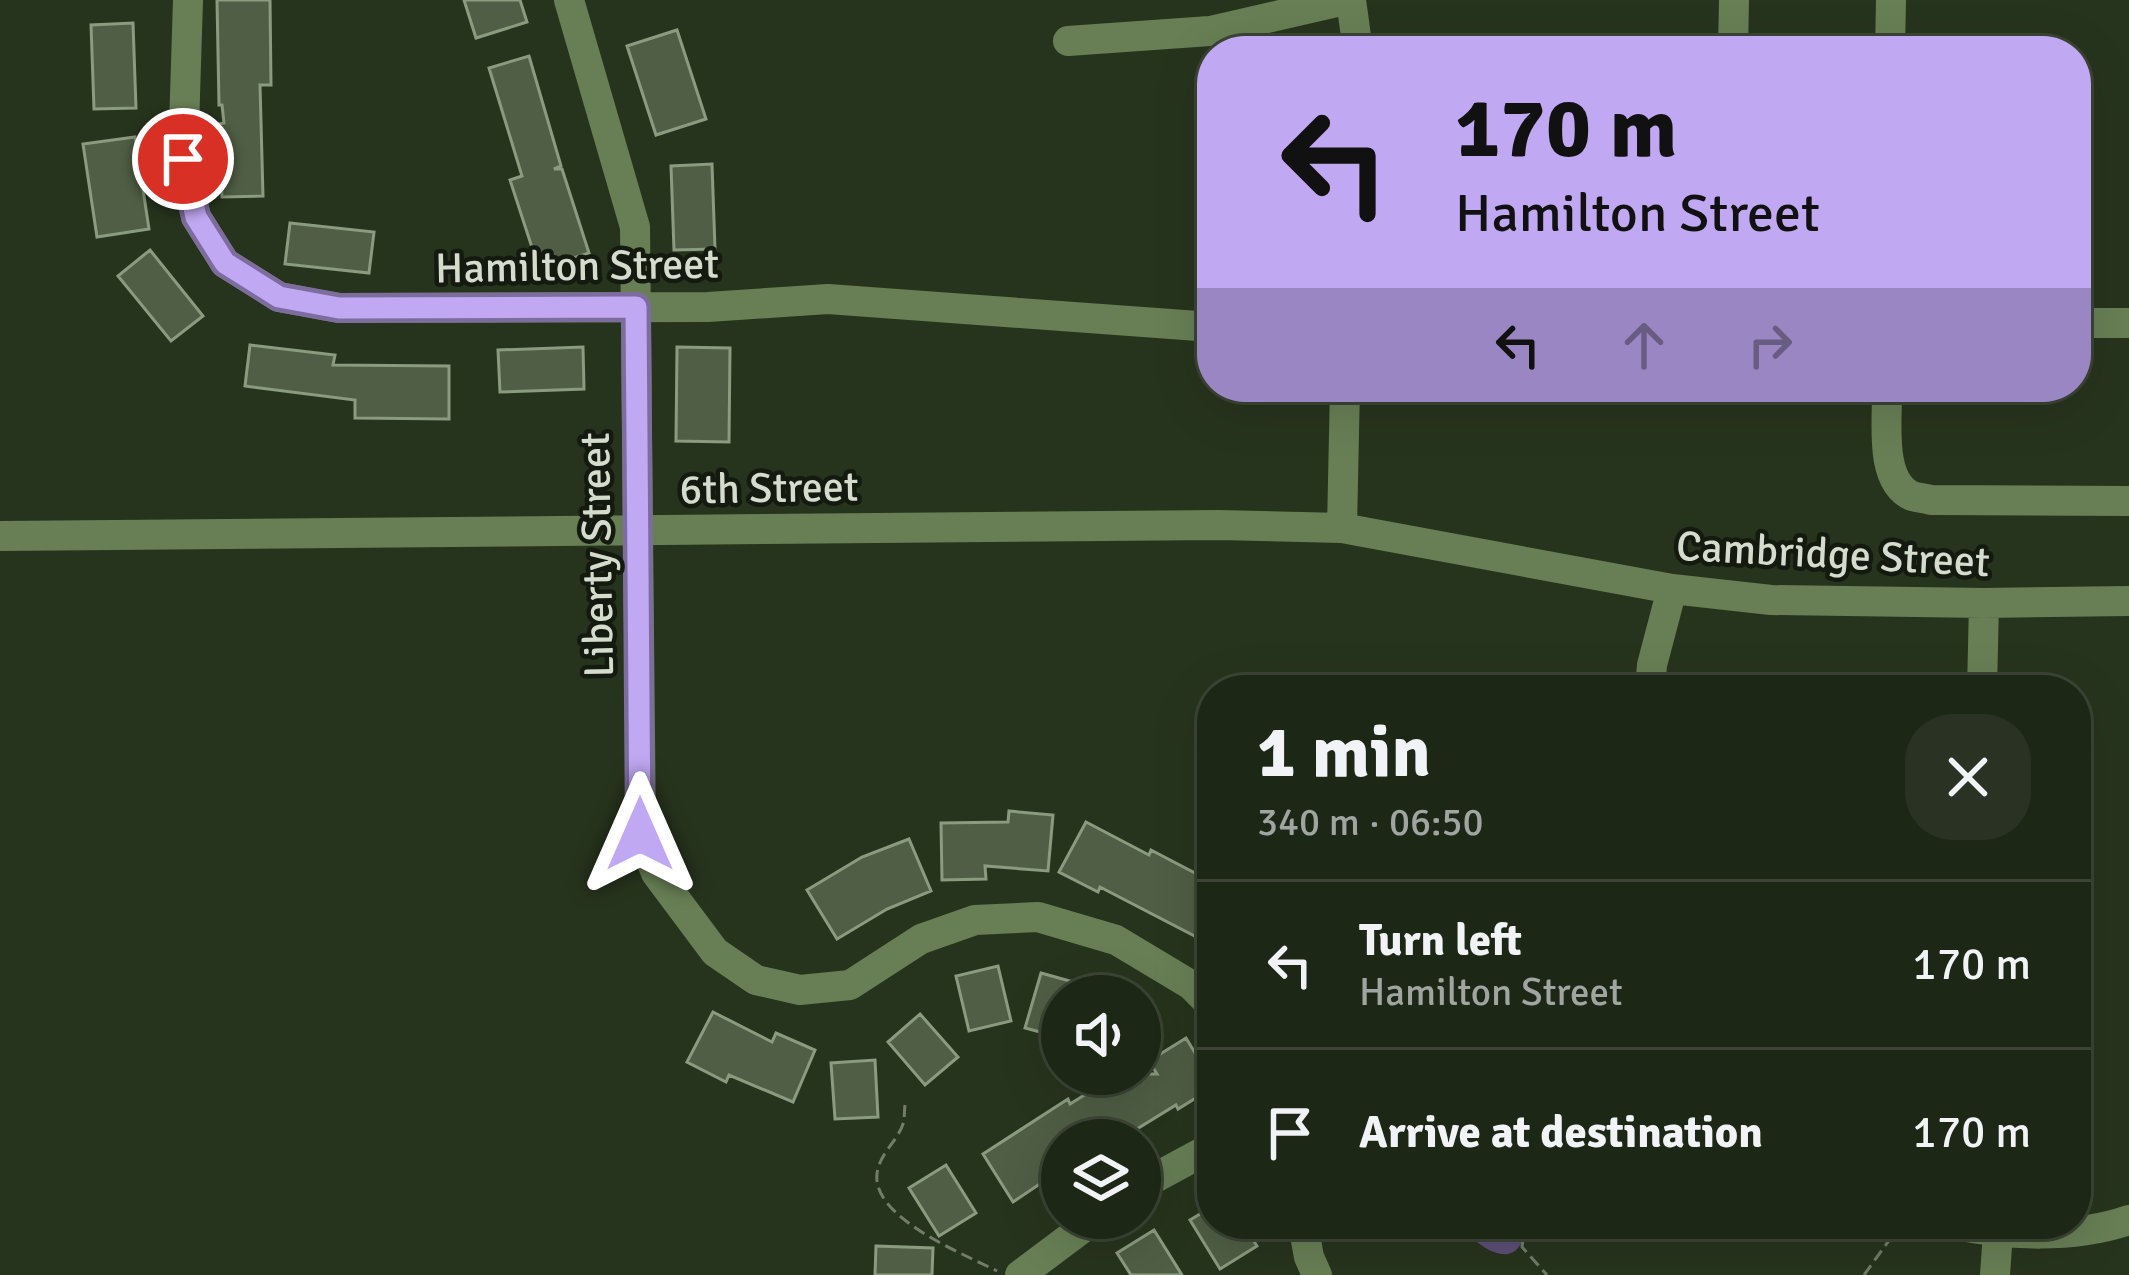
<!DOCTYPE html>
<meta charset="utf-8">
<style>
body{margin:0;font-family:Signika,sans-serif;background:#2a3323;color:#f1f3f6;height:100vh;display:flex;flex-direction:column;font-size:45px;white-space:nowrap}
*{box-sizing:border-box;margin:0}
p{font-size:39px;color:#a0a5a1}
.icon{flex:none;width:66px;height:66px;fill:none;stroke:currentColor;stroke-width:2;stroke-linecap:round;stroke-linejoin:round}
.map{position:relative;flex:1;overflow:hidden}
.details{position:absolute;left:1197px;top:675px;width:894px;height:564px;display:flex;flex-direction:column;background:#1d2716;border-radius:48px;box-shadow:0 12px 48px #0002,0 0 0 3px #3b4435}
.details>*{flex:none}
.top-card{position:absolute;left:1197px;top:36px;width:894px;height:366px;border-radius:48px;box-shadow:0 12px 48px #0002,0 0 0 3px #3b4435;background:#c1a8f3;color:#111;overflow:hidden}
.fabs{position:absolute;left:1041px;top:975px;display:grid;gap:24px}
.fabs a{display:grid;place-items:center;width:120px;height:120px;border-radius:50%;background:#1d2716;box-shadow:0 12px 48px #0002,0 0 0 3px #3b4435;font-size:60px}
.pin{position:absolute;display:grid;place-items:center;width:102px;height:102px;color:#fff;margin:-51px;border:6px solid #fff;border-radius:50%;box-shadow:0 3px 12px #0007}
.me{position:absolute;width:132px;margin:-66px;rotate:0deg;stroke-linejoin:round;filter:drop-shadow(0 0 9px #0008)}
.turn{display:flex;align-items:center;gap:42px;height:252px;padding:0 60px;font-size:54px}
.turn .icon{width:156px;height:156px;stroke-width:2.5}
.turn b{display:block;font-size:84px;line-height:102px}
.lanes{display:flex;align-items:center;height:114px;padding:0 60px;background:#0003;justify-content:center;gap:60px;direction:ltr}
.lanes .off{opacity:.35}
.round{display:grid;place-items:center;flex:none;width:126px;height:126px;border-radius:48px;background:#2a3323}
.head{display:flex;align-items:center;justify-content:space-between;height:204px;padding:0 60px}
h1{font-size:72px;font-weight:700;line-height:90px}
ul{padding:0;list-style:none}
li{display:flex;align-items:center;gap:36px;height:168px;padding:0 60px;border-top:3px solid #3b4435}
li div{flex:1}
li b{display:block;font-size:45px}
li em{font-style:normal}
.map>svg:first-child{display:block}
.green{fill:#5b4e75}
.building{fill:#505e45;stroke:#8b9b7f;stroke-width:3}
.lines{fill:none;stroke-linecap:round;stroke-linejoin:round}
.path{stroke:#727c69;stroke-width:3;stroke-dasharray:12 6;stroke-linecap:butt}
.minor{stroke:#687f55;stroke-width:30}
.route-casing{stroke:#7d6d9e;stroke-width:30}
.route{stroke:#c1a8f3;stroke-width:21}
.labels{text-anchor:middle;stroke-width:9;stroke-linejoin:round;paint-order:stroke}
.street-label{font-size:42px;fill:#d4dccd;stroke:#141a0f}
</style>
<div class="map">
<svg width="2129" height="1275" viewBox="0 0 2129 1275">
<rect width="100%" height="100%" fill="#27341d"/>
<path class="green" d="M 1461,1224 L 1525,1224 C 1523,1275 1479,1252 1461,1224 Z"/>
<path class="building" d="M 217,0 L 270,0 L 271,85 L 260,85 L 263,196 L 222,197 L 219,124 L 224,123 L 222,105 L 219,105 Z
M 464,0 L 520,0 L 527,22 L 476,38 Z
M 133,23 L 136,108 L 94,109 L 91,25 Z
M 677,30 L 706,119 L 656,135 L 627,46 Z
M 529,56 L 561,166 L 554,169 L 562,169 L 589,253 L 539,269 L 510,180 L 522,176 L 489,68 Z
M 135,137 L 149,229 L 97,237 L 83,144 Z
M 712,164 L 715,249 L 674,250 L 671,166 Z
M 290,223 L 374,232 L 369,273 L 285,264 Z
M 150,250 L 203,316 L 171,341 L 118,276 Z
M 250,345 L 335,355 L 333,365 L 449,366 L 449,419 L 355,418 L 355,400 L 245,386 Z
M 583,347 L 584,389 L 500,392 L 498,350 Z
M 677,347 L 730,348 L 729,442 L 676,441 Z
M 1009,811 L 1053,815 L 1048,871 L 985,866 L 986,879 L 942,880 L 941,823 L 1008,822 Z
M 1086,822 L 1149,855 L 1151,850 L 1212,882 L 1212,945 L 1100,887 L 1098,892 L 1059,872 Z
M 909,839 L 931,891 L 887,909 L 837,939 L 807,890 L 862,857 Z
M 998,966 L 1011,1021 L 969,1031 L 956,976 Z
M 1041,973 L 1106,991 L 1105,996 L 1062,996 L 1062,1038 L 1025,1028 Z
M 713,1012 L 772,1042 L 776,1033 L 815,1050 L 793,1102 L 729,1075 L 726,1082 L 687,1062 Z
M 920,1014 L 958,1057 L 925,1085 L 888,1042 Z
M 1186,1038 L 1212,1081 L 1212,1088 L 1178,1109 L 1176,1105 L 1119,1140 L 1062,1140 L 1062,1169 L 1013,1202 L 983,1154 L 1068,1099 L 1070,1104 L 1118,1074 L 1157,1074 L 1149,1061 Z
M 875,1060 L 878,1117 L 835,1119 L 831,1063 Z
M 946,1165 L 976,1213 L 939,1236 L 909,1188 Z
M 1212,1207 L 1212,1224 L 1243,1224 L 1257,1246 L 1220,1269 L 1190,1220 Z
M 1154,1230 L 1182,1275 L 1131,1275 L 1117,1253 Z
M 876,1246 L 933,1248 L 932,1275 L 875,1275 Z"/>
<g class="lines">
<path class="path" d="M 905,1105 C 904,1111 905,1118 903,1124 C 897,1142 879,1154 877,1174 C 872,1218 964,1254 997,1271
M 1525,1224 L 1522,1247 L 1547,1275
M 1864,1275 L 1890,1239 L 1909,1224"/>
<path class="minor" d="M 188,0 L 183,159 L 196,217 L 225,263 L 279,297 L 339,308 L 708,307 L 828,299 L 1212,327
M 569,0 L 635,227 L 641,834 L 656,873 L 715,952 L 756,980 L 800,990 L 850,985 L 921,939 L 975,920 L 1038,917 L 1116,940 L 1191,985 L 1212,1006
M 1351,0 L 1358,51
M 1068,41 L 1210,31 L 1346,0
M 1733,51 L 1734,0
M 1890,51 L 1891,0
M 2076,323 L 2129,323
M 1887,387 C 1888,418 1878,481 1912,496 C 1918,498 1925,498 1931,500 L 2129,501
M 1342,528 L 1345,387
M 0,536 L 1219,525 L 1342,528 L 1672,589 L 1771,600 L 1984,603 L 2129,601
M 1650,690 L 1652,665 L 1672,589
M 1982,690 L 1984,603
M 1140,1186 L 1212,1147
M 1303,1224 L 1309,1257 L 1317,1275
M 1952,1224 C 2008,1236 2074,1239 2129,1220
M 1020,1275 L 1096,1218
M 1995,1275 L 1998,1232"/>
</g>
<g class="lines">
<g class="route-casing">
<path id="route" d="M 183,159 L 196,217 L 225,263 L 279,297 L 339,308 L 636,307 L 640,834"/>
</g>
<use href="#route" class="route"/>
</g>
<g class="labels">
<g class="street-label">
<text transform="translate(577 265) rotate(-1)" y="15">Hamilton Street</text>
<text transform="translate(769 487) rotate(-1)" y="15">6th Street</text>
<text transform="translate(1833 553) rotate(3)" y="15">Cambridge Street</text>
<text transform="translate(596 555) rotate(-91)" y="15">Liberty Street</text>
</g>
</g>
</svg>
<div class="fabs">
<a><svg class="icon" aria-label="sound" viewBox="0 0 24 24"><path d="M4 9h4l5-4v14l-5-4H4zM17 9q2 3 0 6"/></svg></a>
<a><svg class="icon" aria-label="layers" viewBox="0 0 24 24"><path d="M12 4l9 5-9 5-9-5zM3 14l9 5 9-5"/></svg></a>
</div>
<div class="pin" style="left:183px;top:159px;background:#d93025"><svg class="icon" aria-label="arrive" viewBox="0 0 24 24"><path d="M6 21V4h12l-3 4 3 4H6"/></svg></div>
<svg class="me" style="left:640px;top:834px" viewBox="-20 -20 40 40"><path d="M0-17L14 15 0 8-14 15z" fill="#c1a8f3" stroke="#fff" stroke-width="4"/></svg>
<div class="top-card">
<div class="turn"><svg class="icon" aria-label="left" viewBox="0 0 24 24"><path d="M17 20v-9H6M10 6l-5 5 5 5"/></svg><div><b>170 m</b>Hamilton Street</div></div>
<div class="lanes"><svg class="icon" aria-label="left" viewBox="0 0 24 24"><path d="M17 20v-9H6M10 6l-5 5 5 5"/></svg><svg class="icon off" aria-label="ahead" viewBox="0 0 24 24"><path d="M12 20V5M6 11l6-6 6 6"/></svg><svg class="icon off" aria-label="right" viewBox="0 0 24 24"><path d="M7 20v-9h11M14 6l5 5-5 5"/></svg></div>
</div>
<section class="details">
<div class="head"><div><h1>1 min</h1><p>340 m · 06:50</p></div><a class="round"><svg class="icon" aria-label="close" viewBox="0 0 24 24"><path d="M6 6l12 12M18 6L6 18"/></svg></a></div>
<ul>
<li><svg class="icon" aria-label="left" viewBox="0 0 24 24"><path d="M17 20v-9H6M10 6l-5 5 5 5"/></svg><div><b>Turn left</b><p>Hamilton Street</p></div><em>170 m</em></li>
<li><svg class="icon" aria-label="arrive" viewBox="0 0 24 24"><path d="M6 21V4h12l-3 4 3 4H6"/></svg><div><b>Arrive at destination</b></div><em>170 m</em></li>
</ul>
</section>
</div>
